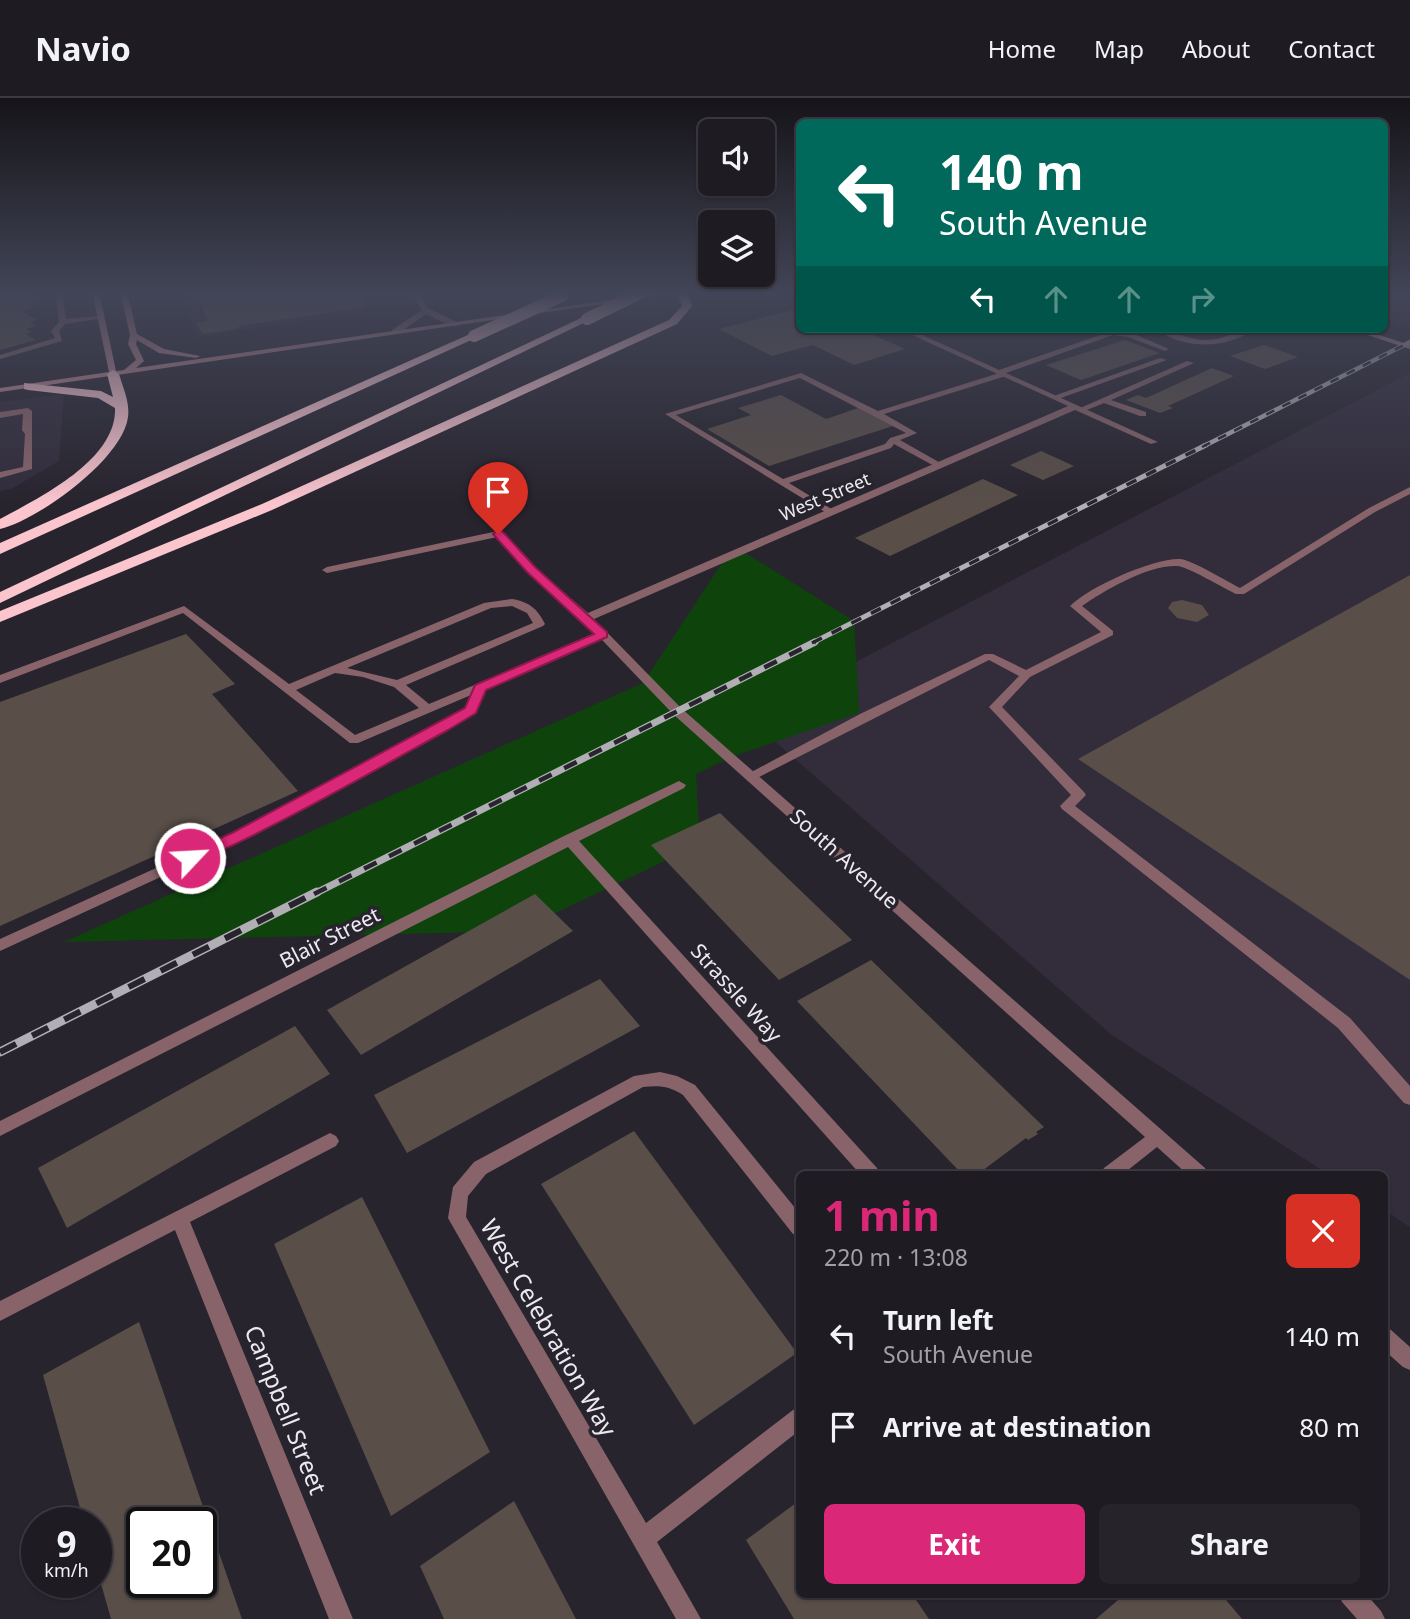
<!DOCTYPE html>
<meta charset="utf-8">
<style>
body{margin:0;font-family:"Noto Sans",sans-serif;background:#26242a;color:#f1f3f6;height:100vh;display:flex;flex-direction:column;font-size:26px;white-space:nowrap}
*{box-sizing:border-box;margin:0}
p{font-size:23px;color:#a1a1a5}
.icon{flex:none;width:38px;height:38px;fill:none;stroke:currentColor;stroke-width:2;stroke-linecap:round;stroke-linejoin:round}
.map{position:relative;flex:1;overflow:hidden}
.panel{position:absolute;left:796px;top:1073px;width:592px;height:427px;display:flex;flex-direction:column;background:#1e1b22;border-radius:10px;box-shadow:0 2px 5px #0004,0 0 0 2px #3c3940}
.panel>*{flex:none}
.guide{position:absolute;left:796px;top:21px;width:592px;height:214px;border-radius:10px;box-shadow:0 2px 5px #0004,0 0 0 2px #3c3940;background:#00695c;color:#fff;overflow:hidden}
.controls{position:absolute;left:698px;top:21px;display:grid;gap:14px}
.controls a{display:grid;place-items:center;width:77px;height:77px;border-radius:10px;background:#1e1b22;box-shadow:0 2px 5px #0004,0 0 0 2px #3c3940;font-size:35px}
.speed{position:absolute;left:21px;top:1409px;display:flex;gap:14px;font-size:35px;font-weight:700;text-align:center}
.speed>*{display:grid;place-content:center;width:91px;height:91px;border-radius:50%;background:#1e1b22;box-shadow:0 2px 5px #0004,0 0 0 2px #3c3940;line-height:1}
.speed small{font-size:18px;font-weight:400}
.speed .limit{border:4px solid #111;border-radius:10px;background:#fff;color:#111}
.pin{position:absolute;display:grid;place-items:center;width:60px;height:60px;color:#fff;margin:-72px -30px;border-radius:50% 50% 50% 0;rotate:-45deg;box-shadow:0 0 7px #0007}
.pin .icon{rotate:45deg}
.me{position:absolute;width:77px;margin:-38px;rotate:65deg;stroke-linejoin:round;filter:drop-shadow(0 0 5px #0008)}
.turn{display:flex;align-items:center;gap:24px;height:147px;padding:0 28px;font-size:32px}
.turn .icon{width:91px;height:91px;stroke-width:2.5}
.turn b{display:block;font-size:49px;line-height:60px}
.lanes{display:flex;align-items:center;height:66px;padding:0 28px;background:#0003;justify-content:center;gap:35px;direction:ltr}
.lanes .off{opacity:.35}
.round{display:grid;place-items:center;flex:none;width:74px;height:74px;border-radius:10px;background:#26242a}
.overview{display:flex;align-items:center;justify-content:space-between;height:119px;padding:0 28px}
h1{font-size:42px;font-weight:700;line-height:52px;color:#db2777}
.action{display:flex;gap:14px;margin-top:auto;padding:14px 28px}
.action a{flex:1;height:80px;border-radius:10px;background:#db2777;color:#fff;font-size:28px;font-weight:700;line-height:80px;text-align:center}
.action a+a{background:#26242a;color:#f1f3f6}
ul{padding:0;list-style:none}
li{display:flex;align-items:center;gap:21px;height:91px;padding:0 28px}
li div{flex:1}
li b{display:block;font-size:26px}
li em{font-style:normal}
header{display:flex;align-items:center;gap:42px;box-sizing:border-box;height:98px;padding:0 35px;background:#1e1b22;border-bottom:2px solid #3c3940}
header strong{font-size:33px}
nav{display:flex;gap:38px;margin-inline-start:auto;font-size:24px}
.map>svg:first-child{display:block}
.built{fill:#322c3b}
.green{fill:#0e440c}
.building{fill:#594e48;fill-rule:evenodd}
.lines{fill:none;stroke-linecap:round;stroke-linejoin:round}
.lane{fill:#88646a;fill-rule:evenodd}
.street{fill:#88646a;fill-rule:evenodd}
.secondary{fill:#bf8791;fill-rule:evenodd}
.highway{fill:#fbc5ce;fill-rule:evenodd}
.rail-far3-casing{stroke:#b1aeb5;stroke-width:4.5}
.rail-far2-casing{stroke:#b1aeb5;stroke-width:5}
.rail-far1-casing{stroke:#b1aeb5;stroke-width:7}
.rail-casing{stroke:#b1aeb5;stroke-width:9}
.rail-far3{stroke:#28242e;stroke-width:2.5;stroke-dasharray:9;stroke-linecap:butt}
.rail-far2{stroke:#28242e;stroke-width:3.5;stroke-dasharray:11;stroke-linecap:butt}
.rail-far1{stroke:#28242e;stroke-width:4.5;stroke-dasharray:14;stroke-linecap:butt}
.rail{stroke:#28242e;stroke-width:6;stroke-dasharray:18;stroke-linecap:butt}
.highway-bridge{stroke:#fbc5ce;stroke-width:12}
.route{fill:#db2777;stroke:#8e194d;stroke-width:2}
.labels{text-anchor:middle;stroke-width:7;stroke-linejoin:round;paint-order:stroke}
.far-street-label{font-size:18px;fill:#eceaf0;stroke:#28242e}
.street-label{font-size:21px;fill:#eceaf0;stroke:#28242e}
.near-street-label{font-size:24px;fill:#eceaf0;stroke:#28242e}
</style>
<header>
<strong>Navio</strong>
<nav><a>Home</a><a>Map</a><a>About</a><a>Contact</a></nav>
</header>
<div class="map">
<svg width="1410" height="1521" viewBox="0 0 1410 1521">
<rect width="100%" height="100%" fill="#28242e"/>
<path class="built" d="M 180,193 L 405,193 L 413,205 L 197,239 Z
M 1384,193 L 1410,193 L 1410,225 L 1401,229 L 1384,224 Z
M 1410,275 L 1410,1129 L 1384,1112 L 1384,1076 L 1328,1076 L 1113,938 L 748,620 Z
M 64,296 L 59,363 L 11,391 L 0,393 L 0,304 Z"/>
<path class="green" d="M 744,454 L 854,523 L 859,615 L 731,659 L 696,676 L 700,746 L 518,833 L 64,844 L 643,585 L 722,465 Z"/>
<path class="building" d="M 12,193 L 20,193 L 36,202 L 27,205 L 35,209 L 21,213 L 37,222 L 30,224 L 36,228 L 26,231 L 32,234 L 26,236 L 36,242 L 0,252 L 0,196 Z
M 196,193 L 357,193 L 367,209 L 238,228 L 240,230 L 203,236 L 196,225 L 208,223 Z
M 800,210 L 800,231 L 860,231 L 905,251 L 854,267 L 813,247 L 772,258 L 719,231 Z
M 1125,242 L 1160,255 L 1081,282 L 1046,267 Z
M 1264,247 L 1298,259 L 1265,271 L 1230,258 Z
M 1212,270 L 1234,278 L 1168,308 L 1173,310 L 1160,315 L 1126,302 L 1138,297 L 1146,300 Z
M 781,297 L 826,321 L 858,310 L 893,328 L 769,368 L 707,331 L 751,317 L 738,310 Z
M 1041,353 L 1074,368 L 1043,382 L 1010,367 Z
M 983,381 L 1018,397 L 890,458 L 855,440 Z
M 1410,477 L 1410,882 L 1078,661 Z
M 1182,502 L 1202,507 L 1209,517 L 1197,524 L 1177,520 L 1168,510 L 1172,504 Z
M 186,536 L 235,586 L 212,596 L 298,693 L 0,828 L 0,604 Z
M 720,715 L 852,842 L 779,882 L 651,747 Z
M 535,796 L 573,833 L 361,957 L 327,912 Z
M 871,862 L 1044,1029 L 1036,1034 L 1038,1036 L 1028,1042 L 1026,1040 L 978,1076 L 962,1076 L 797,903 Z
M 600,881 L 640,928 L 407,1055 L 374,997 Z
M 295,928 L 330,976 L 67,1130 L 38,1070 Z
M 634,1033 L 797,1255 L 694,1327 L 541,1086 Z
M 362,1099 L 490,1354 L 391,1418 L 274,1146 Z
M 139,1224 L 242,1521 L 111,1521 L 96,1468 L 96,1424 L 84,1424 L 43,1277 ZM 142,1424 L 201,1424 L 201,1484 L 142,1484 Z
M 800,1402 L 800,1496 L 912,1496 L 929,1521 L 794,1521 L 746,1442 Z
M 514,1403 L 576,1521 L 444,1521 L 420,1468 Z
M 1125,1496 L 1221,1496 L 1242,1521 L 1096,1521 Z"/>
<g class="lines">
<path class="lane" d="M 55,193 L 62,193 L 66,221 L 100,218 L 104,220 L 65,226 L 59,233 L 62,243 L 0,261 L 0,257 L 55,240 L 51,233 L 59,224 Z
M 409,193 L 416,193 L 429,211 L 457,224 L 457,228 L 451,228 L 426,216 L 398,236 L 392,236 L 392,232 L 422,212 Z
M 1155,231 C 1172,231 1187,242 1205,242 C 1223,243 1237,231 1254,231 C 1226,252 1183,251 1155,231 Z
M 1112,233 L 1132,235 L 1169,251 L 1165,253 L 1128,239 L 1113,237 L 1006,275 L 1006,278 L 884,316 L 917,335 L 900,342 L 944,367 L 936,369 L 894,346 L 891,350 L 789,385 L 833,412 L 835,414 L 830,417 L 665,316 L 801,275 L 878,313 L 996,276 L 996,273 ZM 800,280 L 906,335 L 890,340 L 885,346 L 783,381 L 676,317 Z
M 1160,260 L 1167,262 L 1058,301 L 1051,299 Z
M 1187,263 L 1194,265 L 1111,302 L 1146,314 L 1146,318 L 1140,318 L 1104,305 L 1082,314 L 1078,311 Z
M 28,310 L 32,313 L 32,371 L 0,380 L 0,374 L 23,369 L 25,336 L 22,332 L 23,316 L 0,320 L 0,314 Z
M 1410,389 L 1410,396 L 1375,414 L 1244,496 L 1236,496 C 1225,491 1187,468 1177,468 C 1148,467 1105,492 1082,508 L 1113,533 L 1113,537 L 1030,579 L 1002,609 L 1084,694 L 1086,697 L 1075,708 L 1350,920 L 1410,988 L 1410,1007 L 1404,1005 L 1338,930 L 1062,711 L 1060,708 L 1071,697 L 989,609 L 1019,578 L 989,562 L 755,681 L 750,682 L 744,678 L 860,616 L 985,556 L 993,556 L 1026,572 L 1101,534 L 1070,508 C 1089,489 1153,460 1180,461 C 1190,461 1228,484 1240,490 L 1369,410 Z
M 498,433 L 503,436 L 502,438 L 327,475 L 322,472 L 327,469 Z
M 512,501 C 529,504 537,510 545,526 L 543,528 L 406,587 L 429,606 L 599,535 L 603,534 L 609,537 L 485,591 L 475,615 L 243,741 L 0,853 L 0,841 L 233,735 L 439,626 L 466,610 L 471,597 L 358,645 L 350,645 L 183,515 L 0,585 L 0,577 L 184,508 L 289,586 L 484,505 ZM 512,508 L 527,515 L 533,525 L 397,582 L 347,570 L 491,510 ZM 335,575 L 363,579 L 394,589 L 419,610 L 355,637 L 296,592 Z"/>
<path class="street" d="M 1409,193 L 1410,197 L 1384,203 L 1384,199 Z
M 899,231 L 909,231 L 1158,344 L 1151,346 L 1075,312 L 594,521 L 681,610 L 1205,1070 L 1208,1076 L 1187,1076 L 1157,1049 L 1123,1076 L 1101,1076 L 1104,1070 L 1145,1039 L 673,616 L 583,522 L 527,474 L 493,436 L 502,434 L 535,470 L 588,515 L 1068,308 Z
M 679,683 L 686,687 L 684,690 L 579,743 L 877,1070 L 880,1076 L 860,1076 L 568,749 L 0,1038 L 0,1023 L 564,738 Z
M 660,974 L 677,978 L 695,987 L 800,1116 L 800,1138 L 793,1136 L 683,997 C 670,988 659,987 643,989 L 486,1076 L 468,1098 L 466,1119 L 646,1425 L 793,1312 L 800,1309 L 800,1332 L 657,1444 L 701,1521 L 676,1521 L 448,1120 L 453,1089 L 474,1064 L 634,978 Z
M 330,1035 L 336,1038 L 339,1043 L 336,1048 L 190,1124 L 353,1521 L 329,1521 L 175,1132 L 0,1223 L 0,1203 Z
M 1384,1229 L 1391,1232 L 1410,1249 L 1410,1272 L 1403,1269 L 1384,1252 Z
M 1339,1496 L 1366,1496 L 1381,1513 L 1385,1521 L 1357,1521 L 1342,1504 Z"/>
<path class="secondary" d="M 92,193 L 99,193 L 116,273 L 124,272 L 136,262 L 128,246 L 130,237 L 120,193 L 127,193 L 137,236 L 164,251 L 200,258 L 196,260 L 159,255 L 137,242 L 136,246 L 144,263 L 136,270 L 673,193 L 692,193 L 0,294 L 0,290 L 109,274 Z
M 1349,231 L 1361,231 L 1410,247 L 1410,251 Z"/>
<path class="highway" d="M 677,194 L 687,193 L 692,208 L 677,226 L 272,412 L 0,524 L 0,513 L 262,406 L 669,222 L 682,208 Z
M 583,219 L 592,221 L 0,505 L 0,494 Z
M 470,236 L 480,238 L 0,456 L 0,445 Z
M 113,272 L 119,276 C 123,290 130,304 128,319 C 123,361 38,422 0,431 L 0,421 C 39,400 117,362 115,310 L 98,300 L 28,292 L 24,291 L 24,285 L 101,293 L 113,299 L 107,276 Z"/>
<g class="rail-far3-casing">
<path id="rail-far3" d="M 1202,349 L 1410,244"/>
</g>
<g class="rail-far2-casing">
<path id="rail-far2" d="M 812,545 L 1206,347"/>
</g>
<g class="rail-far1-casing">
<path id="rail-far1" d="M 314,796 L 815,544"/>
</g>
<g class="rail-casing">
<path id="rail" d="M 0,954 L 317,794"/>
</g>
<use href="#rail-far3" class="rail-far3"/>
<use href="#rail-far2" class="rail-far2"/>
<use href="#rail-far1" class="rail-far1"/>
<use href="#rail" class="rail"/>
<path class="highway-bridge" d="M 587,221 L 644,193
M 474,238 L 562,198"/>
</g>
<linearGradient id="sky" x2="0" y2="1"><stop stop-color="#161419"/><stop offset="0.48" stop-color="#424557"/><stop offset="1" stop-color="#424557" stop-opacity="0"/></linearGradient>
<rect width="1410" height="406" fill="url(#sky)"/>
<path class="route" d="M 498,432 L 502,433 L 535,469 L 607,534 L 607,539 L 486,592 L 476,615 L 448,632 C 414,650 206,770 184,764 L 182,760 L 184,756 L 232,735 L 465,610 L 475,587 L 594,536 L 527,474 L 493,436 Z"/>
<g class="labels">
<g class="far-street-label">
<text transform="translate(825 399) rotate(-23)" y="6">West Street</text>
</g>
<g class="street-label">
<text transform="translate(844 761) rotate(42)" y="7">South Avenue</text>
<text transform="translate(330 840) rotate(-27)" y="7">Blair Street</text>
<text transform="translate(736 895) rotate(48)" y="7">Strassle Way</text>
</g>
<g class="near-street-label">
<text transform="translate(548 1230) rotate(60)" y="8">West Celebration Way</text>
<text transform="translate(285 1312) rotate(68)" y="8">Campbell Street</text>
</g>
</g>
</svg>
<div class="controls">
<a><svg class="icon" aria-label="sound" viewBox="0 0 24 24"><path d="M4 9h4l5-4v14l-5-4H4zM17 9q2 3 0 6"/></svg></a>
<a><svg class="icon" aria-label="layers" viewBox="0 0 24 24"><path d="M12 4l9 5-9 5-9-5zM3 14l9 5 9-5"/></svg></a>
</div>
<div class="speed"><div>9<small>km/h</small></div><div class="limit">20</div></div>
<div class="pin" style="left:498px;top:436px;background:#d93025"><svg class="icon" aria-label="arrive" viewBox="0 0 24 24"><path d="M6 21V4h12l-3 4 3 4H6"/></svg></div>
<svg class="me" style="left:190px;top:760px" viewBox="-20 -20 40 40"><circle r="17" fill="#db2777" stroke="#fff" stroke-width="3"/><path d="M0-11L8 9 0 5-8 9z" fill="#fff"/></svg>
<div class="guide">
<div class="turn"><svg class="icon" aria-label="left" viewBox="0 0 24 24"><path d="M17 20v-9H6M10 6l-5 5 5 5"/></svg><div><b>140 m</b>South Avenue</div></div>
<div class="lanes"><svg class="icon" aria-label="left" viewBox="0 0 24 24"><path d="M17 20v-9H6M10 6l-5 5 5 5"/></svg><svg class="icon off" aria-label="ahead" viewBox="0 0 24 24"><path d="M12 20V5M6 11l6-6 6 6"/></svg><svg class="icon off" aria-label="ahead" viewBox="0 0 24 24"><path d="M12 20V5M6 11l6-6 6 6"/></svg><svg class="icon off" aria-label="right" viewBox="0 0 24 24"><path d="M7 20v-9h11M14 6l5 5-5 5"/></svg></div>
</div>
<section class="panel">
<div class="overview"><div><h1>1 min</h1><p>220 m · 13:08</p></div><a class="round" style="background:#d93025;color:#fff"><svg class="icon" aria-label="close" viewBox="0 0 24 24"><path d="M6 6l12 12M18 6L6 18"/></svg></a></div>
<ul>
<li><svg class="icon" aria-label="left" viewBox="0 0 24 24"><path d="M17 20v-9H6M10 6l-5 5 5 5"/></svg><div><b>Turn left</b><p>South Avenue</p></div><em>140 m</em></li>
<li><svg class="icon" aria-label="arrive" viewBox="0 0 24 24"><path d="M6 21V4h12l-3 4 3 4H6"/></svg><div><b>Arrive at destination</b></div><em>80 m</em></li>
</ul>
<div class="action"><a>Exit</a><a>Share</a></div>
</section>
</div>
